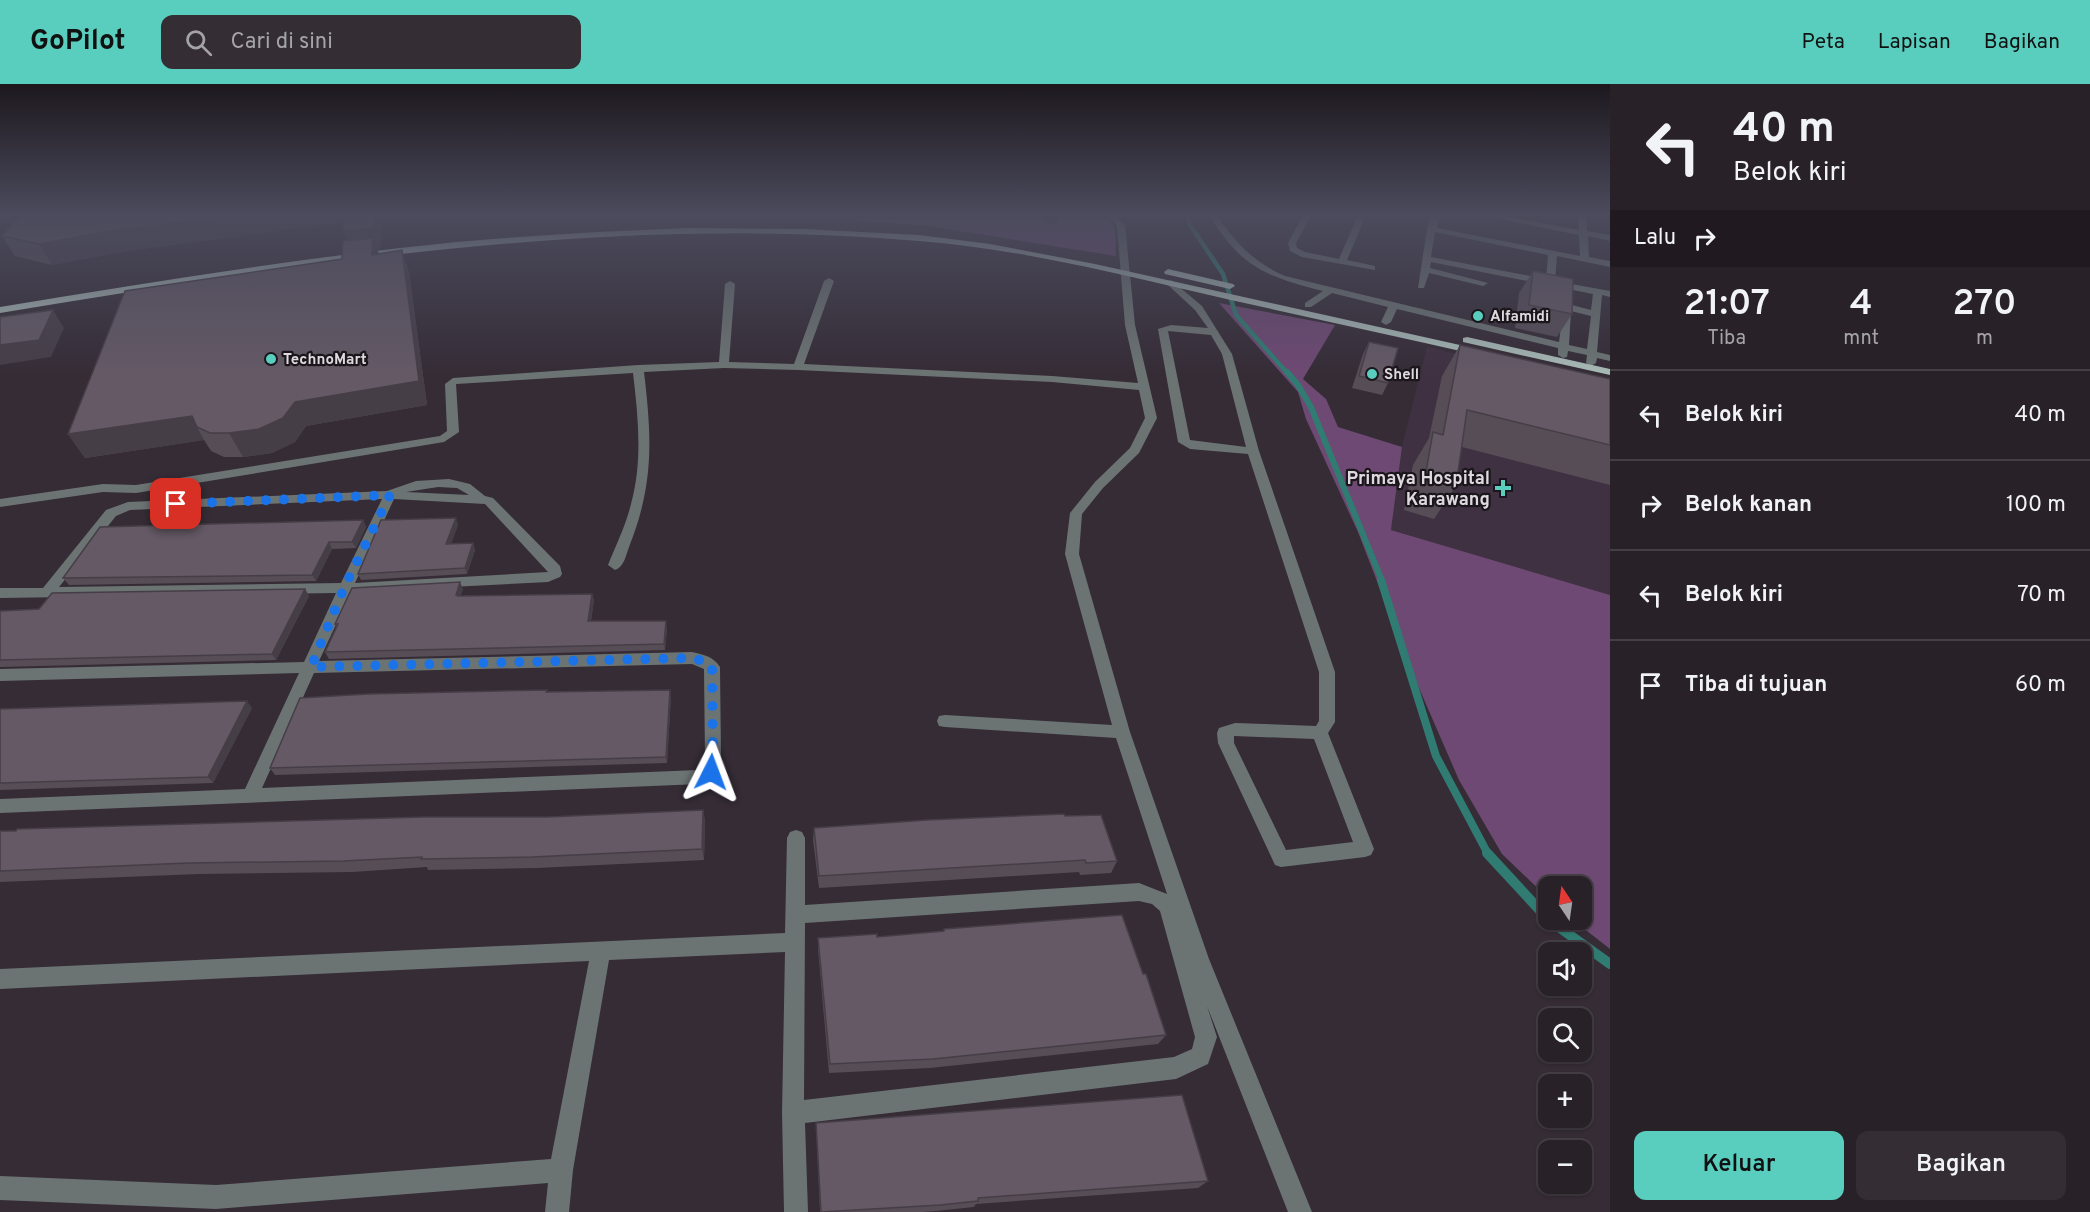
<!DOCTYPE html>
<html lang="id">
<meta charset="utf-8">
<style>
body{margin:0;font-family:Overpass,sans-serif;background:#342e34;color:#f1f3f6;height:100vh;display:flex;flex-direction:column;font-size:22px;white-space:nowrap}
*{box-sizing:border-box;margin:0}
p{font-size:20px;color:#a5a3a8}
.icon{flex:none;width:33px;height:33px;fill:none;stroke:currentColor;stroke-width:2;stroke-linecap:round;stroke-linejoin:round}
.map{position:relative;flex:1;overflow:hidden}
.side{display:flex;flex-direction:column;background:#282128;width:480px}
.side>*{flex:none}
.banner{background:#282128;color:#f1f3f6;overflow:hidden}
.needle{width:39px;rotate:347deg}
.controls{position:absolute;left:1538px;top:792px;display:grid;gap:12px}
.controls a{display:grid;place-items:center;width:54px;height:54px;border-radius:12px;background:#282128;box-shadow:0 2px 4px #0004,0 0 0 2px #443e45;font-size:30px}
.pin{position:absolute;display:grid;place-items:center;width:51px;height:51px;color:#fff;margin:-26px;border-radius:12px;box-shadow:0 3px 9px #0006}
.me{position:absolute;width:66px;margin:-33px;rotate:3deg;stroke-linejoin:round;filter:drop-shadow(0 0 4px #0008)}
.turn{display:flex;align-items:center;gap:21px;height:126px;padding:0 24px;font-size:27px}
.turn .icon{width:78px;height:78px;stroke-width:2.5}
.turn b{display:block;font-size:42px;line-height:51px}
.then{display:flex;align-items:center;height:57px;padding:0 24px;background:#0003;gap:12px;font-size:22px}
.eta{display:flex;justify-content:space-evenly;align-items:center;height:102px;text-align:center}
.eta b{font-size:36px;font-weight:600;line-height:42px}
.button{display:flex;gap:12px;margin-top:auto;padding:12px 24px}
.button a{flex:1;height:69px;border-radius:12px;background:#59cebe;color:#111;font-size:24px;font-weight:600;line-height:69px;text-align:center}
.button a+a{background:#342e34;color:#f1f3f6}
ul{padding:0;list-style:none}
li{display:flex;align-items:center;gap:18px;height:90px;padding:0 24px;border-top:2px solid #443e45}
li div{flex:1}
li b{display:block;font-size:22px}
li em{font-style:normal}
header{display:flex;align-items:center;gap:36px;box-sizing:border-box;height:84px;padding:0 30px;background:#59cebe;color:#111}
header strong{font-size:28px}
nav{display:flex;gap:33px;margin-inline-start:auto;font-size:21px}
.search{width:420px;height:54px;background:#342e34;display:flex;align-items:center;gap:15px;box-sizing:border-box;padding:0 21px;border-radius:12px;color:#a5a3a8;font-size:22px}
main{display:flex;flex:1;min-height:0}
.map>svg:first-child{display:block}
.built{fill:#3f3141}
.green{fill:#6e4973}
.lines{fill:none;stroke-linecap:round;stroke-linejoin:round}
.stream-far3{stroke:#307c72;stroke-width:4.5}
.stream-far2{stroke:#307c72;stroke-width:6}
.stream-far1{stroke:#307c72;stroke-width:8}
.stream{stroke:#307c72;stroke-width:10}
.minor{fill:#6c7473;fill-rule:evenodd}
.major{fill:#a7b9b5;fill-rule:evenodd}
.wall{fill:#564d57}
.shaded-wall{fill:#463e47}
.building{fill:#645965;stroke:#463e47;stroke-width:1.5}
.route{stroke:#1a73e8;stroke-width:10;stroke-dasharray:0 18}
.poi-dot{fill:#59cebe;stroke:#1a161b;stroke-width:2}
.labels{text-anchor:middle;stroke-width:4.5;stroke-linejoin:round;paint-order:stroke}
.far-poi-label{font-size:15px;font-weight:bold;fill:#dfd9df;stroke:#1a161b;text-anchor:start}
.poi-label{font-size:18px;font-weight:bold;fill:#dfd9df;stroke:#1a161b;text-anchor:end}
</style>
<header>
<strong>GoPilot</strong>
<div class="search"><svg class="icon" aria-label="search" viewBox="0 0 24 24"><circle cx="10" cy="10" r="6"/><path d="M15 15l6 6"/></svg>Cari di sini</div>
<nav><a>Peta</a><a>Lapisan</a><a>Bagikan</a></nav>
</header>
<main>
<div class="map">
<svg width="1610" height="1128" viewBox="0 0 1610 1128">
<rect width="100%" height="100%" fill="#352c36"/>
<path class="built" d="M 1427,263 L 1610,305 L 1610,511 L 1391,446 L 1402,363 Z"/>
<path class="green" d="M 1040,131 L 1048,140 L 1057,139 L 1057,131 C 1072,131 1107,124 1114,143 C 1117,151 1115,163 1116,172 L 929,142 L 796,132 Z
M 1219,219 L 1335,241 L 1303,295 L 1326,315 L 1338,343 L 1402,363 L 1391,446 L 1610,511 L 1610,865 L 1573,836 L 1581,836 L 1581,802 L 1548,802 L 1548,814 L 1502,770 L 1459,696 L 1412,588 L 1358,448 L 1306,335 L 1298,308 Z"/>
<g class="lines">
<path class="stream-far3" d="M 1187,131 L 1190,141 L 1223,190 L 1236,231 L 1288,290"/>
<path class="stream-far2" d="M 1287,288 L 1298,301 L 1311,323 L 1382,497"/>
<path class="stream-far1" d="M 1381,496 L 1436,672 L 1488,770"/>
<path class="stream" d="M 1487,769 L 1548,835
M 1549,836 L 1610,880"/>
<path class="minor" d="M 1107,131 L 1115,131 L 1125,141 L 1135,241 L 1157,334 L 1139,369 L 1103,404 L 1082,430 L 1079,470 L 1130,648 L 1209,875 L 1312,1128 L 1288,1128 L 1207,922 L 1217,953 L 1208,980 L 1176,995 L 805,1039 L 808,1128 L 784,1128 L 782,1029 L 785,868 L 609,876 L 573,1086 L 569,1128 L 545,1128 L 548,1099 L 216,1125 L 0,1116 L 0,1092 L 216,1101 L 551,1075 L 589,877 L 0,905 L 0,885 L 785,849 L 787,754 L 790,748 L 796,746 L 802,748 L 805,754 L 805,821 L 1139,799 L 1167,810 L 1116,654 L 945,643 L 939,642 L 937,637 L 939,632 L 945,631 L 1112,641 L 1065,470 L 1070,429 L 1095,398 L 1130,364 L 1145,334 L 1139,306 L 1052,298 L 798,286 L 724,284 L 644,288 C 652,355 654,400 629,463 C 626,471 624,483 615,486 L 608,481 C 616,461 626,441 631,420 C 643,377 638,332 633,289 L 456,300 L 459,348 L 444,358 L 136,409 L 103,408 L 0,423 L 0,415 L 103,400 L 136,401 L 440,352 L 447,347 L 445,300 L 453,294 L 638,281 L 719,278 L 725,200 L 730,197 L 735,200 L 729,278 L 794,280 L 824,197 L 829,194 L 834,197 L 804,280 L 1052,292 L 1138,299 L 1125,241 L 1117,142 ZM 1139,817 L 1152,820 L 1160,827 L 1195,953 L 1192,965 L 1174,973 L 804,1016 L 805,839 Z
M 1209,131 L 1217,131 C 1235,159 1255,179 1285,192 L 1559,258 L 1564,218 L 1570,218 L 1572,221 L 1591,226 L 1593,210 L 1431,178 L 1430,184 L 1488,199 L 1483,202 L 1429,189 L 1424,204 L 1418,204 L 1427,145 L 1432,131 L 1440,131 L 1437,144 L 1580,172 L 1579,151 L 1480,131 L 1496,131 L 1579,146 L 1578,131 L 1586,131 L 1587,147 L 1610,151 L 1610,157 L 1588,152 L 1589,173 L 1610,177 L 1610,183 L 1557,172 L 1555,197 L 1610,207 L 1610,213 L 1602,211 L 1597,268 L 1610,271 L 1610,277 L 1597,274 L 1596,279 L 1591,282 L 1586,279 L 1587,271 L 1568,267 L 1567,273 L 1563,274 L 1558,271 L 1558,264 L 1397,225 L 1391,238 L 1386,241 L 1381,238 L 1388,223 L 1332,209 L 1311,223 L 1305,223 L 1305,219 L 1323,207 C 1265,192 1242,184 1209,131 ZM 1435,148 L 1548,171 L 1546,195 L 1431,173 ZM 1571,227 L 1591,232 L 1587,265 L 1569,261 Z
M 1303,131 L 1311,131 L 1296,159 L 1297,164 L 1305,168 L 1339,175 L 1358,131 L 1366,131 L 1347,176 L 1375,182 L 1375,186 L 1302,173 L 1290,167 L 1288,159 Z
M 1171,196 L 1202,222 L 1232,270 L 1259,367 L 1335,588 L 1335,638 L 1328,649 L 1374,765 L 1371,771 L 1365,773 L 1281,783 L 1275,781 L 1218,659 L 1217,649 L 1219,644 L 1235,639 L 1316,642 L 1319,637 L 1319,588 L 1248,370 L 1190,365 L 1178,358 L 1158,245 L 1171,241 L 1208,244 L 1195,226 L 1168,201 L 1166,199 ZM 1168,247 L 1211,251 L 1222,270 L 1246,363 L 1190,356 ZM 1234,652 L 1314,655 L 1353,758 L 1286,766 L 1234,659 Z
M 449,395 L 470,400 L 485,412 L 493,414 L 560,482 L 562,490 L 560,493 L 548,498 L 351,508 L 319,577 L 692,568 C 704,571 713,572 720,583 L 721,675 L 717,693 L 700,700 L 0,729 L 0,715 L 245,705 L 299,589 L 0,597 L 0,585 L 304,578 L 336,509 L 0,514 L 0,504 L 43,504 L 106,426 L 128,418 L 387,407 L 416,397 ZM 438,403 L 457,404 L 469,411 L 406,408 ZM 382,415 L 341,499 L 59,503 L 116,432 L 130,426 ZM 394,415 L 485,420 L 548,488 L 355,499 ZM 692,580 L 704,585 L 705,675 L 703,684 L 698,686 L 262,704 L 314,589 Z"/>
<path class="major" d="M 688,144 L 804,145 L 919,151 L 990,160 L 1095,180 L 1478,265 L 1483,268 L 1478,271 C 1383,249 1287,229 1192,207 C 1102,186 1011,164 919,157 C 610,130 304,179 0,229 L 0,223 C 152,198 304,173 457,158 C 534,151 611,147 688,144 Z
M 1168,185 L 1233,200 L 1235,202 L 1230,205 L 1165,190 L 1164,188 Z
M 1467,253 L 1610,285 L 1610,291 L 1463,258 L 1463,254 Z"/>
</g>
<path class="wall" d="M 382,133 L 381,164 L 377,165 L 379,170 L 409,188 L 427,321 L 306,342 L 295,358 L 272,369 L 243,373 L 224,373 L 211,367 L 204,356 L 85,374 L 68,350 L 342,175 L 347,156 L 343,147 L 344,138 L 127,167 L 52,181 L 15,172 L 2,152 Z
M 1533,187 L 1572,230 L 1557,253 L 1515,244 L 1519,209 Z
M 1369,258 L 1388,299 L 1382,311 L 1352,304 L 1363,270 Z
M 1460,261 L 1610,295 L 1610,401 L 1462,363 L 1456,402 L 1434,435 L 1404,426 L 1413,381 L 1429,354 L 1442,292 Z
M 363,436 L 366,443 L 356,464 L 332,465 L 316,497 L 69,501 L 63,494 Z
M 458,441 L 451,459 L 473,459 L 475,466 L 467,490 L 361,496 L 358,490 Z
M 305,505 L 309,512 L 276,576 L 0,583 L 0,527 L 39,525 Z
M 463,505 L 460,512 L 592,510 L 594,516 L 591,537 L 667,544 L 665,566 L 329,575 L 325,568 L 336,543 L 335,540 Z
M 547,606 L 547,608 L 671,612 L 667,679 L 275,691 L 270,684 Z
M 252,624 L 213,699 L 0,706 L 0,625 Z
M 703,726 L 705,737 L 704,776 L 537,784 L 428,786 L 427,783 L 352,788 L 199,790 L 0,798 L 0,747 L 548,733 Z
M 1065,732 L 1117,777 L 1111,789 L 1080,791 L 1079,788 L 819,804 L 813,756 L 814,744 Z
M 944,845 L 1166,951 L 1158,960 L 930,984 L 829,989 L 818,865 L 818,854 L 877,853 L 944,847 Z
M 816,1039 L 1208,1097 L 1198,1104 L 976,1120 L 974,1123 L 936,1127 L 922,1128 L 820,1128 Z"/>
<path class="shaded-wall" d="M 237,131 L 349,131 L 352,137 L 127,167 L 52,181 L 39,160 L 116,146 Z
M 374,131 L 398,131 L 382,133 L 381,164 L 377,165 L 381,175 L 351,168 L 343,147 Z
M 402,166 L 409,188 L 427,321 L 306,342 L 295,358 L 272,369 L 243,373 L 229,349 Z
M 53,226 L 64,244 L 51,273 L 0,281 L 0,261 Z
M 192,332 L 197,343 L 204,356 L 85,374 L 68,350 Z
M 456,434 L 458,441 L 449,466 L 446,460 Z
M 363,436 L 366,443 L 356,464 L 352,458 Z
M 329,458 L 332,465 L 316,497 L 312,491 Z
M 473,459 L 475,466 L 467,490 L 465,484 Z
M 460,498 L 463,505 L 459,518 L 456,511 Z
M 305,505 L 309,512 L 276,576 L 272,570 Z
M 592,510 L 594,516 L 590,543 L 588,537 Z
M 666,537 L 667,544 L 665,566 L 664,560 Z
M 670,606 L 671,612 L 667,679 L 666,673 Z
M 247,617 L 252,624 L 213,699 L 208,693 Z
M 703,726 L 705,737 L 704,776 L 702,765 Z"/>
<path class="building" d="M 21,131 L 237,131 L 116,146 L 39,160 L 2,152 Z
M 344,131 L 374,131 L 374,144 L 343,147 Z
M 373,154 L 372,171 L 402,166 L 419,297 L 295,318 L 283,334 L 259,345 L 229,349 L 210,349 L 197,343 L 192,332 L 68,350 L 125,207 L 342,175 L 343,157 Z
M 1533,187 L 1573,195 L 1572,230 L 1529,221 Z
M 53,226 L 39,256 L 0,261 L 0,233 Z
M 1369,258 L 1398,264 L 1388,299 L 1359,292 Z
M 1460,261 L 1610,295 L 1610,361 L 1467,326 L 1456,402 L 1425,393 L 1433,348 L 1443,351 Z
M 456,434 L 446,460 L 473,459 L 465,484 L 358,490 L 381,436 Z
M 363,436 L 352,458 L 329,458 L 312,491 L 63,494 L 100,443 Z
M 460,498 L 456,511 L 458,512 L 592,510 L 588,537 L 666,537 L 664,560 L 325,568 L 338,540 L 335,540 L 352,504 Z
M 305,505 L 272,570 L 0,576 L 0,527 L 39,525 L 52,509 Z
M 547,606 L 546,608 L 670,606 L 666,673 L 270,684 L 300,614 L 368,610 Z
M 247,617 L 208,693 L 0,699 L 0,625 Z
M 703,726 L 702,765 L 532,773 L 421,775 L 422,773 L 343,777 L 188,779 L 0,787 L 0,747 L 16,747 L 17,745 L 424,733 L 548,733 Z
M 1064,730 L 1065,732 L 1101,731 L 1117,777 L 1086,779 L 1085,776 L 819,792 L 814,744 L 927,736 Z
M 1122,831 L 1143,890 L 1146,890 L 1166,951 L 933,975 L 830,980 L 818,854 L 877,850 L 877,853 L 944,847 L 944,845 Z
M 1182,1011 L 1208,1097 L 978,1114 L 978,1117 L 940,1121 L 821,1128 L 816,1039 Z"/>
<linearGradient id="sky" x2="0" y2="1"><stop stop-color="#1d181e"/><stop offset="0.45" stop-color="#4b4b5d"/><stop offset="1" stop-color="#4b4b5d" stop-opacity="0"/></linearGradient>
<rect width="1610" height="289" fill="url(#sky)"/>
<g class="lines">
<path class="route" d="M 176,420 L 390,411 L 344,504 L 311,583 L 692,574 L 706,578 L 712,583 L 713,675 L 711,688"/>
</g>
<g class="poi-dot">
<circle cx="1478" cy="232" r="6"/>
<circle cx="271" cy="275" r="6"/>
<circle cx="1372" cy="290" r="6"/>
<path d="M1500 395h6v6h6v6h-6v6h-6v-6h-6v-6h6z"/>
</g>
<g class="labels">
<g class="far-poi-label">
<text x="1490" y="237">Alfamidi</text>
<text x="283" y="280">TechnoMart</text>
<text x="1384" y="295">Shell</text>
</g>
<g class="poi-label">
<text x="1490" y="400">Primaya Hospital<tspan x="1490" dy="21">Karawang</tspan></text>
</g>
</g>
</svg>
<div class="controls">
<a><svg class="needle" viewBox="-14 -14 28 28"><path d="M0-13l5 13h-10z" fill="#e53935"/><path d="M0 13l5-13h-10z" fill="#a5a3a8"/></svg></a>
<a><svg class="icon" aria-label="sound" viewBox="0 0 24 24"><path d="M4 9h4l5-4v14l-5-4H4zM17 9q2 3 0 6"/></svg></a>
<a><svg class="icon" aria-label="search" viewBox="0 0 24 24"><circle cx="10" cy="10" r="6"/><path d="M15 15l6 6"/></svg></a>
<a>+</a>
<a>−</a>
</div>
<div class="pin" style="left:176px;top:420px;background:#d93025"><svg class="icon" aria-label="arrive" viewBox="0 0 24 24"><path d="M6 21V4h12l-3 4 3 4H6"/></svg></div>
<svg class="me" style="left:711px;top:688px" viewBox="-20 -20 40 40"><path d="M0-17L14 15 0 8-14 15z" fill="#1a73e8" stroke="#fff" stroke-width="4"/></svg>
</div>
<section class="side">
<div class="banner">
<div class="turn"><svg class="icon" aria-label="left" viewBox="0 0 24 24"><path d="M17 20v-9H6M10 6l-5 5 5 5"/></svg><div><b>40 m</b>Belok kiri</div></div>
<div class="then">Lalu<svg class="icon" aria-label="right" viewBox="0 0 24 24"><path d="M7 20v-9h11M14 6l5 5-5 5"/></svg></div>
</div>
<div class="eta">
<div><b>21:07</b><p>Tiba</p></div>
<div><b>4</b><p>mnt</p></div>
<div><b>270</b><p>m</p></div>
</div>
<ul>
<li><svg class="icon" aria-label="left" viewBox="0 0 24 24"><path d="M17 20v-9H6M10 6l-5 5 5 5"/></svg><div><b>Belok kiri</b></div><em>40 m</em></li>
<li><svg class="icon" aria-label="right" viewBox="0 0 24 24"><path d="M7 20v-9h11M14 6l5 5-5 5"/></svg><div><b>Belok kanan</b></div><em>100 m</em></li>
<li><svg class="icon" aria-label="left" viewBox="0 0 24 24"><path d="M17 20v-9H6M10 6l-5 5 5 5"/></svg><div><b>Belok kiri</b></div><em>70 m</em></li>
<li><svg class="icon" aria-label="arrive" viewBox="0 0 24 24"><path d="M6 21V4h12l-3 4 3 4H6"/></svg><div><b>Tiba di tujuan</b></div><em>60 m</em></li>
</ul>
<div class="button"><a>Keluar</a><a>Bagikan</a></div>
</section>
</main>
